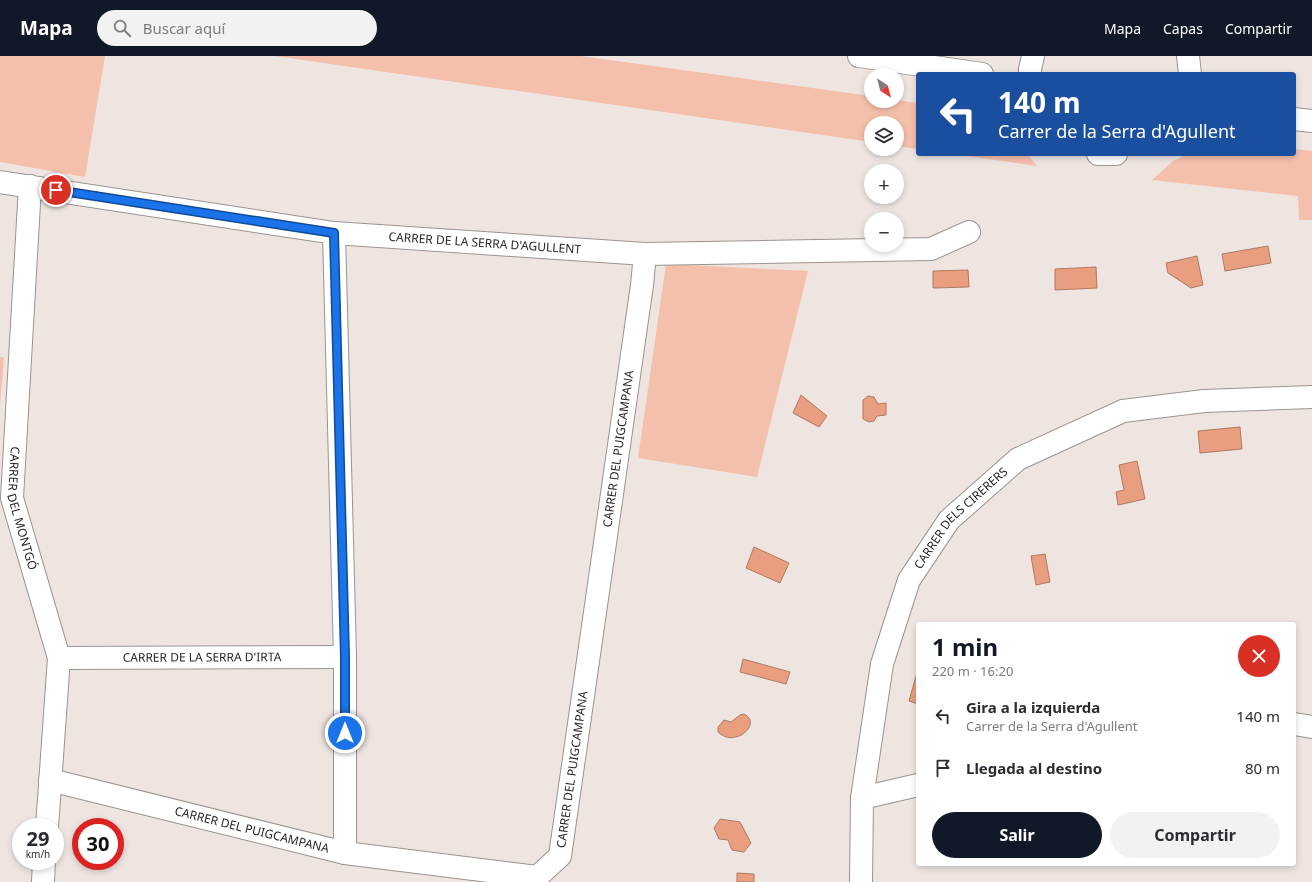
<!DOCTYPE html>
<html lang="es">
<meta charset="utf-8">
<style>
body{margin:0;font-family:"Noto Sans",sans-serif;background:#f2f2f3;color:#2b2b33;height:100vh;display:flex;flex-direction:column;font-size:15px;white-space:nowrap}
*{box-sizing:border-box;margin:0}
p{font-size:13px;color:#7c7c81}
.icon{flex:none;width:22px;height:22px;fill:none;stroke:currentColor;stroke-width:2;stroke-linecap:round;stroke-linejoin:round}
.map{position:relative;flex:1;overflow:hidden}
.panel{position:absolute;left:916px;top:566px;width:380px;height:244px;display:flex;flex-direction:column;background:#fff;border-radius:4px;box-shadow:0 2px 6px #0003}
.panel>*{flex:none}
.banner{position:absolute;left:916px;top:16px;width:380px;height:84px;border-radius:4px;box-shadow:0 2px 6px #0003;background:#1a4fa0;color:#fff;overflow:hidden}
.needle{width:26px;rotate:144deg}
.fabs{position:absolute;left:864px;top:12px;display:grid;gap:8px}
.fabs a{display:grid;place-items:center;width:40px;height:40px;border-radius:50%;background:#fff;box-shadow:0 2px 6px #0003;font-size:20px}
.speed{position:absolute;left:12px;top:762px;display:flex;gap:8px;font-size:20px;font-weight:700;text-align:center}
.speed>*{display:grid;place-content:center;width:52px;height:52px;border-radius:50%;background:#fff;box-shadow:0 2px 6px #0003;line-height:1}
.speed small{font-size:10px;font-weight:400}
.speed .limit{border:6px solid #d22;background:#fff;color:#111}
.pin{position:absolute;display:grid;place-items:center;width:34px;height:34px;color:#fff;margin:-17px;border:2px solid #fff;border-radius:50%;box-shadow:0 1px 4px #0007}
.me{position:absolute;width:44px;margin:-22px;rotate:0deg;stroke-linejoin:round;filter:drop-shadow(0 0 3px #0008)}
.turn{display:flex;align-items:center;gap:14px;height:84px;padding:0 16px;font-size:18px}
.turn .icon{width:52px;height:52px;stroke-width:2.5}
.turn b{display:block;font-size:28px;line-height:34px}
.round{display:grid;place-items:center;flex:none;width:42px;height:42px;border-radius:21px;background:#f2f2f3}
.headline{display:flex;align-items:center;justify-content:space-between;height:68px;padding:0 16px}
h1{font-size:24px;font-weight:700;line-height:30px;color:#111827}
.cta{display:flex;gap:8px;margin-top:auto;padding:8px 16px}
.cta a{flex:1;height:46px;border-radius:24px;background:#111827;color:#fff;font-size:16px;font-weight:700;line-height:46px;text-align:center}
.cta a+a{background:#f2f2f3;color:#2b2b33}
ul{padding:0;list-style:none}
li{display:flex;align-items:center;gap:12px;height:52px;padding:0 16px}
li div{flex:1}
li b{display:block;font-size:15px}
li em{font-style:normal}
header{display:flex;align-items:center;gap:24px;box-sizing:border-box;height:56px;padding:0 20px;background:#111827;color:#fff}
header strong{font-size:19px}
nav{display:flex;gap:22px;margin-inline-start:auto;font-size:14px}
.search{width:280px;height:36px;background:#f2f2f3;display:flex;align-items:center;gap:10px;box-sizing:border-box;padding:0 14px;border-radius:22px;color:#7c7c81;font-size:15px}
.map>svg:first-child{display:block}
.green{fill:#f4c0ab}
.water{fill:#e89e7f;stroke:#af7a64}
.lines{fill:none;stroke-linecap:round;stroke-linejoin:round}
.minor-casing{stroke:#9b938f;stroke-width:24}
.major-casing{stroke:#9b938f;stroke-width:24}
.minor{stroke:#fff;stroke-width:22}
.major{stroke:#fff;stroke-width:22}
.route-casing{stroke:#114b97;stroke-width:10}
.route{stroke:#1a73e8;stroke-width:7}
.labels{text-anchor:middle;stroke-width:3.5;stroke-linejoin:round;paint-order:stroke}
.street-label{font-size:12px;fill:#292624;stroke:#eee5e1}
</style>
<header>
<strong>Mapa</strong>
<div class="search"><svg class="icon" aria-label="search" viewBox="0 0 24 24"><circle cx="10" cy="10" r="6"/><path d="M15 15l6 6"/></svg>Buscar aquí</div>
<nav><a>Mapa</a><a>Capas</a><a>Compartir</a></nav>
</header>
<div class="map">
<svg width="1312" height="826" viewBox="0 0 1312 826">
<rect width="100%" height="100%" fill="#eee5e1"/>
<path class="green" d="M 0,0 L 105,0 L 85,121 L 0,106 Z
M 275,0 L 581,0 L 871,40 L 871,45 L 897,44 L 918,47 L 918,93 L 897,90 L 897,67 L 871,67 L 871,86 Z
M 1294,93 L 1312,95 L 1312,164 L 1299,164 L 1298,140 L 1152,124 L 1173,105 L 1188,98 L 1294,98 Z
M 953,98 L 1027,98 L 1037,110 Z
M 666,208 L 808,215 L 757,421 L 638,402 Z
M 0,301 L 4,302 L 0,350 Z"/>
<path class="water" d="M 1268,190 L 1271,207 L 1225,215 L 1222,198 Z
M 1197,200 L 1203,229 L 1191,232 L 1168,217 L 1166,207 Z
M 1096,211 L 1097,232 L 1055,234 L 1055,213 Z
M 968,214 L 969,231 L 933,232 L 933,215 Z
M 801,339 L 827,360 L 819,371 L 793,357 Z
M 868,340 L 874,341 L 878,348 L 886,347 L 886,359 L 877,360 L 874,365 L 869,366 L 863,363 L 863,344 Z
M 1240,371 L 1242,393 L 1200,397 L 1198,375 Z
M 1137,405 L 1145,443 L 1118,449 L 1116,436 L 1124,434 L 1119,409 Z
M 754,491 L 789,507 L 780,527 L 746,512 Z
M 1045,498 L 1050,526 L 1036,529 L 1031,500 Z
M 743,603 L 790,616 L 786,628 L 740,616 Z
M 918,613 L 918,648 L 909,645 Z
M 744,658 C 763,667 735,693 718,676 L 718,671 L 724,664 L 731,666 L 740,659 Z
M 720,763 L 740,766 L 751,787 L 744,796 L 732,794 L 728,784 L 719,783 L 714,772 Z
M 737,817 L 754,818 L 754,826 L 737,826 Z"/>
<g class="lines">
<g class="minor-casing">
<g id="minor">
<path id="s1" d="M 0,126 L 334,177 L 645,198 L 931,193 L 969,176"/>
<path id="s2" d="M 30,130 L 12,442 L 59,602 L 47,771"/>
<path d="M 334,177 L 345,601 L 345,797"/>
<path id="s3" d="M 59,602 L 345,601"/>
<path d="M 1294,668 L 1312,671"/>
<path id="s4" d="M 50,724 L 345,797 L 537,821 L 560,800 L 642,229 L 645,198"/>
<path d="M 862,742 L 918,729"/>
<path d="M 43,826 L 44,805"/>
<path id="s5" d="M 861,826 L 862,742 L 882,608 L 909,524 L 949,464 L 1018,403 L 1123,355 L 1204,345 L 1312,341"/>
</g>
</g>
<g class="major-casing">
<path id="major" d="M 859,0 L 982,18
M 1188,0 L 1190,18
M 1030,18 L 1030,13 L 1033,0
M 1294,63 L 1312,65
M 1098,98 L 1116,98"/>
</g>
<use href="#minor" class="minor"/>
<use href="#major" class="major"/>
</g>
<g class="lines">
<g class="route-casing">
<path id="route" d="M 56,134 L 334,177 L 345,601 L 345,677"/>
</g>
<use href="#route" class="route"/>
</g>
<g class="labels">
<g class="street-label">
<text dy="4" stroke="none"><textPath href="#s1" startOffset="489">CARRER DE LA SERRA D'AGULLENT</textPath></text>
<text dy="4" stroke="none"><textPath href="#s4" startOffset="940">CARRER DEL PUIGCAMPANA</textPath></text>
<text dy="4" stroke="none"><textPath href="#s2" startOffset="324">CARRER DEL MONTGÓ</textPath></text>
<text dy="4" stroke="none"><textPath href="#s5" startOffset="389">CARRER DELS CIRERERS</textPath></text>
<text dy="4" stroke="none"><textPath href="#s3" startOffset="143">CARRER DE LA SERRA D'IRTA</textPath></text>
<text dy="4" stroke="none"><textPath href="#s4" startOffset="616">CARRER DEL PUIGCAMPANA</textPath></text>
<text dy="4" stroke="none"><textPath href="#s4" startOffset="208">CARRER DEL PUIGCAMPANA</textPath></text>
</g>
</g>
</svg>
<div class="fabs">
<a><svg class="needle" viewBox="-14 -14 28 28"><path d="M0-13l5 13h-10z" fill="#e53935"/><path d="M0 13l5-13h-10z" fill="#7c7c81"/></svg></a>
<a><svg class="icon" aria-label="layers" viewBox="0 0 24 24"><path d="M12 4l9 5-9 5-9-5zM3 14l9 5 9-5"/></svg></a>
<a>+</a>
<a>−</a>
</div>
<div class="speed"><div>29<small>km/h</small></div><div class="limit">30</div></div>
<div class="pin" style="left:56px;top:134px;background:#d93025"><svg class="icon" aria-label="arrive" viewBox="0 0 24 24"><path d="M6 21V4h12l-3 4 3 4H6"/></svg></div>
<svg class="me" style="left:345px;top:677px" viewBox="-20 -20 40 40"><circle r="17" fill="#1a73e8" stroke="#fff" stroke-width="3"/><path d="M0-11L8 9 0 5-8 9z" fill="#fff"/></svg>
<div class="banner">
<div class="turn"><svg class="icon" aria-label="left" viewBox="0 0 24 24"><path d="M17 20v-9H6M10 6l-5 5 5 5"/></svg><div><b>140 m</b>Carrer de la Serra d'Agullent</div></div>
</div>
<section class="panel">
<div class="headline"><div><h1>1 min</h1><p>220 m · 16:20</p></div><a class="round" style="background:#d93025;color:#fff"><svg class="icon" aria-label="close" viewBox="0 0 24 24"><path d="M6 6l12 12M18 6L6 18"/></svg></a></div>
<ul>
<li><svg class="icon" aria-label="left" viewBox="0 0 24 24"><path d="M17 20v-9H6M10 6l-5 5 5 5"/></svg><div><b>Gira a la izquierda</b><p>Carrer de la Serra d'Agullent</p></div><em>140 m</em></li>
<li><svg class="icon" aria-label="arrive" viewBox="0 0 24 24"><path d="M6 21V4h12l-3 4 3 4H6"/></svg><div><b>Llegada al destino</b></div><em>80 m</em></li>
</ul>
<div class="cta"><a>Salir</a><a>Compartir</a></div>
</section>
</div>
